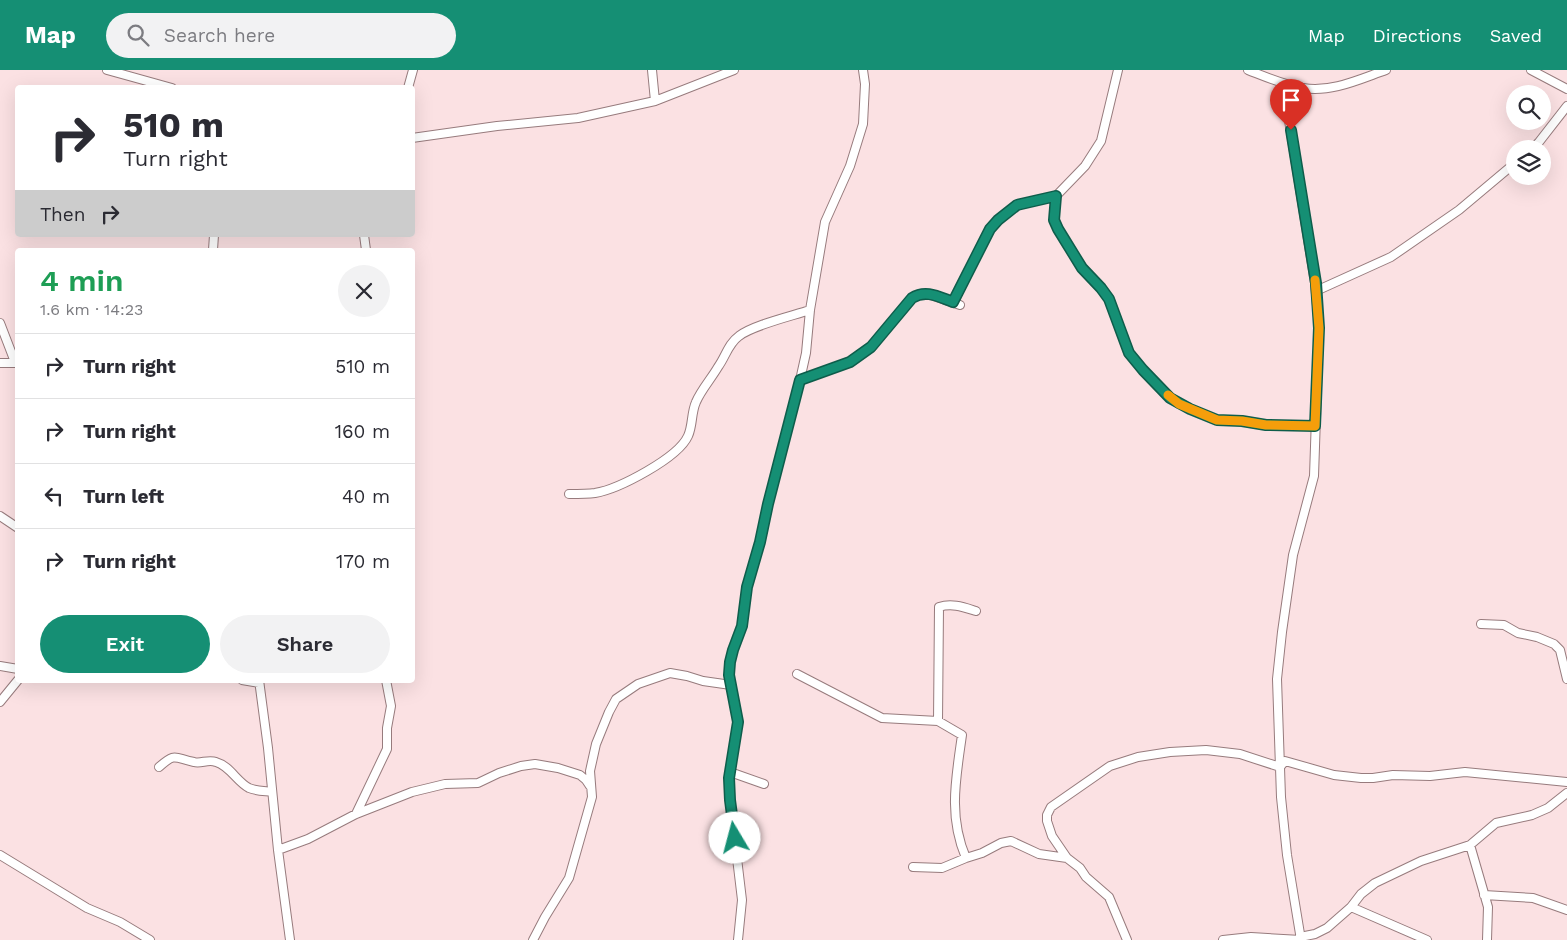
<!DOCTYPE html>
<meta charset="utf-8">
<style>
body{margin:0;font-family:"Work Sans",sans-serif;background:#f2f2f3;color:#2b2b33;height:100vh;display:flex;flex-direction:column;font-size:19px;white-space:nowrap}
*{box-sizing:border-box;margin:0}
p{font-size:16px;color:#7c7c81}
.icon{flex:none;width:28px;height:28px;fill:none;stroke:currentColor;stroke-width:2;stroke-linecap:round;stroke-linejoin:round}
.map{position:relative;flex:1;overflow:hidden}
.sheet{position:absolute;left:15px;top:178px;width:400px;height:435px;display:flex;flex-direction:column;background:#fff;border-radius:5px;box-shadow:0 5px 20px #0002}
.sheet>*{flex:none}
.guide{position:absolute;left:15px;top:15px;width:400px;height:152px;border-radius:5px;box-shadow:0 5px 20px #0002;background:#fff;color:#2b2b33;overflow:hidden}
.buttons{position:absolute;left:1506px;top:15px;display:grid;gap:10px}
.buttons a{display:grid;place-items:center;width:45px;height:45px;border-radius:50%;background:#fff;box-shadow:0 5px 20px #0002;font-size:25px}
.pin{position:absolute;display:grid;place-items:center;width:42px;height:42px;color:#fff;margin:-51px -21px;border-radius:50% 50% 50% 0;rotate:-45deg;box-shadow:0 0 5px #0007}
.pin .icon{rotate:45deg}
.me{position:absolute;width:55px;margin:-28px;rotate:352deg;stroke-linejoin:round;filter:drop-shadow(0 0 4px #0008)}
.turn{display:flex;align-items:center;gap:18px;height:105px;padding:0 25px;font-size:22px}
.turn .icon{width:65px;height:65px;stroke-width:2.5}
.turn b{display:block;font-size:35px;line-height:42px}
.then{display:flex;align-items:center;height:48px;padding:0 25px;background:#0003;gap:10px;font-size:19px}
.round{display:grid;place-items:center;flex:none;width:52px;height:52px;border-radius:26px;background:#f2f2f3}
.summary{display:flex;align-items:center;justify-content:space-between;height:85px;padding:0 25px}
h1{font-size:30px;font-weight:600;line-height:38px;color:#1e9e55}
.button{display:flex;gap:10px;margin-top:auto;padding:10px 25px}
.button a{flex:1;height:58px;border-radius:30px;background:#158f74;color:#fff;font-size:20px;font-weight:600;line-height:58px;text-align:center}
.button a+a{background:#f2f2f3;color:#2b2b33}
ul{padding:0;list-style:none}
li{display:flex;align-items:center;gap:15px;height:65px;padding:0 25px;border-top:1px solid #e1e1e2}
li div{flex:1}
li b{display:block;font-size:19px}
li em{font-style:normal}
header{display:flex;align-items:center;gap:30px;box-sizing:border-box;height:70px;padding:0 25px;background:#158f74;color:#fff}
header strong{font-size:24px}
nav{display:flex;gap:28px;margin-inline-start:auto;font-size:18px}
.search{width:350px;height:45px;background:#f2f2f3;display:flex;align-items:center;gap:12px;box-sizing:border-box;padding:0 18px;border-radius:28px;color:#7c7c81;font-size:19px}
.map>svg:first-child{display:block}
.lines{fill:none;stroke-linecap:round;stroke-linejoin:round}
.street-casing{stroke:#977b7d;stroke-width:10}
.street{stroke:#fff;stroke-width:8}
.route-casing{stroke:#0e5d4b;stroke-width:12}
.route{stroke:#158f74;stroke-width:9}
.slow{stroke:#f59e0b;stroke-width:9}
</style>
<header>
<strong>Map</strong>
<div class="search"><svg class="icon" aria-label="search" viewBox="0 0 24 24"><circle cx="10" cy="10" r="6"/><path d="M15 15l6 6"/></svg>Search here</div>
<nav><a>Map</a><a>Directions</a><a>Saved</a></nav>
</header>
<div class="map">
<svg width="1567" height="870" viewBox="0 0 1567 870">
<rect width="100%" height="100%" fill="#fbe1e3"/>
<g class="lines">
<g class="street-casing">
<path id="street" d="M 107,0 L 172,18
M 652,0 L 655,31
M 1248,0 C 1266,7 1284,15 1303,18 C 1331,23 1360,9 1386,0
M 1531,0 L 1567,19
M 1283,13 L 1315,213 L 1319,258 L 1314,406 L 1293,485 L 1282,562 L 1277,609 L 1281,727 L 1287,785 L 1301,870
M 408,18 L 413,0
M 412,68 L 497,56 L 578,48 L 655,31 L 734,0
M 1532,79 L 1539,72 L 1567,36
M 1056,126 L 1054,150 L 1058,159 L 1082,198 L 1101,218 L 1109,229 L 1129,283 L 1143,300 L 1170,327 L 1179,334 L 1217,350 L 1241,351 L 1266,355 L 1315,356
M 364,165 L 366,180
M 213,180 L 214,165
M 1316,221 L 1391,187 L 1459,140 L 1515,93
M 953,232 L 990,159 L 998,150 L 1017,135 L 1056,126 L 1085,96 L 1101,71 L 1118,0
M 0,253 L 15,292 L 18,291
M 0,293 L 18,293
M 800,310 L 850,292 L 871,277 L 912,228 C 917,225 922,223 928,224 L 960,235
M 569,424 C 577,424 587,424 595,423 C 619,419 678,388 688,366 C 693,355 691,343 696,332 C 701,320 711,309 718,297 C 726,286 728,274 739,266 C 753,255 792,246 810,240
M 0,446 L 18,458
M 1481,554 L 1504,555 L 1518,563 L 1537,567 L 1554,574 L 1560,580 L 1567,609
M 0,596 L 18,599
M 797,604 L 882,648 L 938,651 L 962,665 C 956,708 948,746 966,788
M 242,610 L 259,613
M 259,610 L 268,678 L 278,780 L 290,870
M 0,632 L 18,610
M 938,651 L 939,537 C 952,533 963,537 976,541
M 159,697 C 176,682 174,688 194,692 C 201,694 208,689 216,692 C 230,696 237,712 249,718 C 256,721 265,721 272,722
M 730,702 L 764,714
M 356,744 L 387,679 L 387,658 L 391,636 L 386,610
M 1470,775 L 1488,837 L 1487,870
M 278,780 L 308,769 L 356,744 L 412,722 L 445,714 L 478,713 L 499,703 L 521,696 L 535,694 L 558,698 L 580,705 L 586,710 L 590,716
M 0,785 L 87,838 L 120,852 L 150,870
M 913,797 L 942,798 L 966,788 L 982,783 L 1001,773 L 1011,771 L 1039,784 L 1067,788
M 1484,825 L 1533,828 L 1567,840
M 1351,837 L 1427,870
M 533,870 L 545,847 L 569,808 L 592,727 L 590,701 L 596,674 L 609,642 L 616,629 L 638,614 L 670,603 L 687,606 L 703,611 L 731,615
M 738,870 L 742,830 L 730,730 L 729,708 L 738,652 L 729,605 L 730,592 L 733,580 L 742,556 L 747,517 L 760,472 L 768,434 L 800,310 L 806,283 L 810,240 L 825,152 L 850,96 L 863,54 L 865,14 L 863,0
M 1127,870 L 1109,827 L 1086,807 L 1080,798 L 1067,788 L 1052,766 L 1047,751 L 1047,745 L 1051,737 L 1110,696 L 1138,687 L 1170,682 L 1206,680 L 1240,684 L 1280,697 L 1285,691 L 1334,705 L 1361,708 L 1373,708 L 1393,705 L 1430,706 L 1465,702 L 1567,712
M 1223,870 L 1251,867 L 1301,870 L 1305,866 L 1315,864 L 1327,858 L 1351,837 L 1361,824 L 1375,813 L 1421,791 L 1470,775 L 1496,753 L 1532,745 L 1548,738 L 1567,723"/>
</g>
<use href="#street" class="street"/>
</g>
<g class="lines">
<g class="route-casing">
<path id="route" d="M 735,768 L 730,730 L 729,708 L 738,652 L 729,605 L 730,592 L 733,580 L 742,556 L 747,517 L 760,472 L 768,434 L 800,310 L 850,292 L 871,277 L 912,228 C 926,219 939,227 953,232 L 990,159 L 998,150 L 1017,135 L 1056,126 L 1054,150 L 1058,159 L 1082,198 L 1101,218 L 1109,229 L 1129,283 L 1143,300 L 1170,328 L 1190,339 L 1217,350 L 1242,351 L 1266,355 L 1315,356 L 1319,258 L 1316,213 L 1291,60"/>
</g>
<use href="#route" class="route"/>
<path class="slow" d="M 1168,325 L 1179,334 L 1217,350 L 1242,351 L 1266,355 L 1315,356 L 1319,258 L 1315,210"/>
</g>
</svg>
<div class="buttons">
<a><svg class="icon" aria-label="search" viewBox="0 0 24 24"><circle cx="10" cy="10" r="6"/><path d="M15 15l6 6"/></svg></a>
<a><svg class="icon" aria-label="layers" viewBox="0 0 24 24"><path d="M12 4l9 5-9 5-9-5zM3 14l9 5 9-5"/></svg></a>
</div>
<div class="pin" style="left:1291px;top:60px;background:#d93025"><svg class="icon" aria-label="arrive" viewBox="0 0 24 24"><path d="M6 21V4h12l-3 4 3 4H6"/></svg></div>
<svg class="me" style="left:735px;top:768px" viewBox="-20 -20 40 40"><circle r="19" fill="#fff"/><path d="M0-13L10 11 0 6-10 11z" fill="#158f74"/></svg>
<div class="guide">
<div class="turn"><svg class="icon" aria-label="right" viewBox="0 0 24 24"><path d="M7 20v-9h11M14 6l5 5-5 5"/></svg><div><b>510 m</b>Turn right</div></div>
<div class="then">Then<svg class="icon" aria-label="right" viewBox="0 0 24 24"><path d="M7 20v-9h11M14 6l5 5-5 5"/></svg></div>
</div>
<section class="sheet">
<div class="summary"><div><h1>4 min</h1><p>1.6 km · 14:23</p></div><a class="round"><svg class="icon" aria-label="close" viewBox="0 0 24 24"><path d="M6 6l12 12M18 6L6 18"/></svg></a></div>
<ul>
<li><svg class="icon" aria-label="right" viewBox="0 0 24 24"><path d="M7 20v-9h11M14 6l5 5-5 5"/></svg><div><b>Turn right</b></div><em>510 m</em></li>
<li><svg class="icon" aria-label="right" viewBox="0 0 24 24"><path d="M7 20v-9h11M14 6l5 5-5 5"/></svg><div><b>Turn right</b></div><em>160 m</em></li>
<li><svg class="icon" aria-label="left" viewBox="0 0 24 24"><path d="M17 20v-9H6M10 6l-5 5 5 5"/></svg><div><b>Turn left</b></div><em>40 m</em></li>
<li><svg class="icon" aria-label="right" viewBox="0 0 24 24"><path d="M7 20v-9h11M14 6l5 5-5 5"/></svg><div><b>Turn right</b></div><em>170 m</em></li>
</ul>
<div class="button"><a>Exit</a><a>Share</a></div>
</section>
</div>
